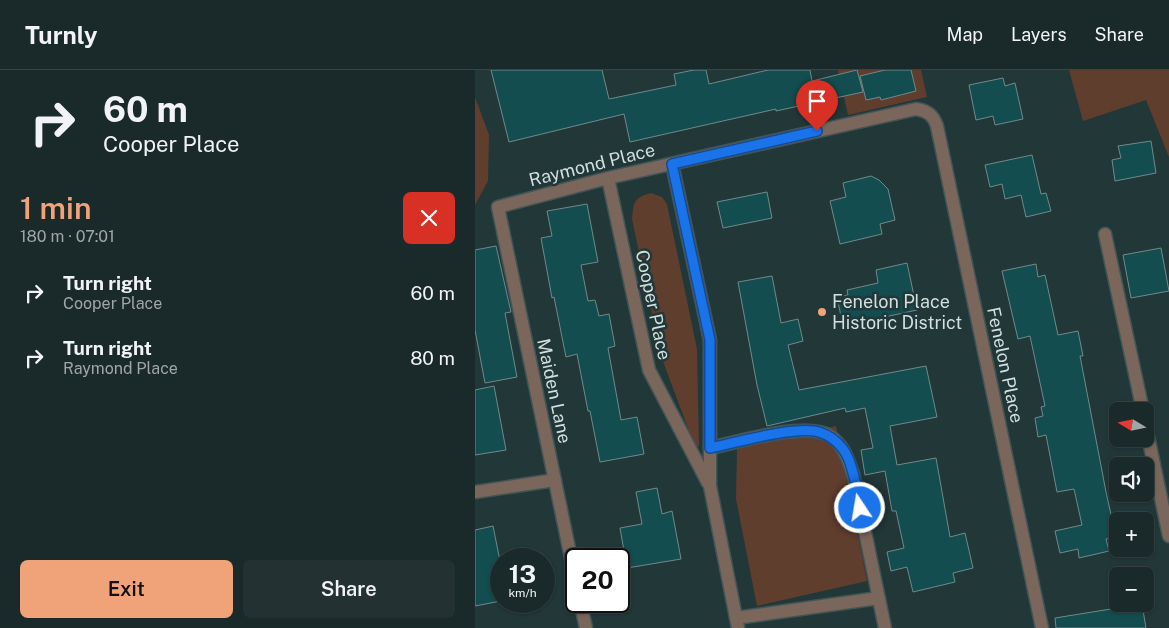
<!DOCTYPE html>
<meta charset="utf-8">
<style>
body{margin:0;font-family:"Public Sans",sans-serif;background:#233132;color:#f1f3f6;height:100vh;display:flex;flex-direction:column;font-size:19px;white-space:nowrap}
*{box-sizing:border-box;margin:0}
p{font-size:16px;color:#9fa6a8}
.icon{flex:none;width:28px;height:28px;fill:none;stroke:currentColor;stroke-width:2;stroke-linecap:round;stroke-linejoin:round}
.map{position:relative;flex:1;overflow:hidden}
.side{display:flex;flex-direction:column;background:#1a292a;width:475px}
.side>*{flex:none}
.banner{background:#1a292a;color:#f1f3f6;overflow:hidden}
.needle{width:32px;rotate:280deg}
.fabs{position:absolute;left:634px;top:332px;display:grid;gap:10px}
.fabs a{display:grid;place-items:center;width:45px;height:45px;border-radius:8px;background:#1a292a;box-shadow:0 1px 4px #0004,0 0 0 1px #384547;font-size:25px}
.speed{position:absolute;left:15px;top:478px;display:flex;gap:10px;font-size:25px;font-weight:700;text-align:center}
.speed>*{display:grid;place-content:center;width:65px;height:65px;border-radius:50%;background:#1a292a;box-shadow:0 1px 4px #0004,0 0 0 1px #384547;line-height:1}
.speed small{font-size:12px;font-weight:400}
.speed .limit{border:2px solid #111;border-radius:8px;background:#fff;color:#111}
.pin{position:absolute;display:grid;place-items:center;width:42px;height:42px;color:#fff;margin:-51px -21px;border-radius:50% 50% 50% 0;rotate:-45deg;box-shadow:0 0 5px #0007}
.pin .icon{rotate:45deg}
.me{position:absolute;width:55px;margin:-28px;rotate:348deg;stroke-linejoin:round;filter:drop-shadow(0 0 4px #0008)}
.turn{display:flex;align-items:center;gap:18px;height:105px;padding:0 20px;font-size:22px}
.turn .icon{width:65px;height:65px;stroke-width:2.5}
.turn b{display:block;font-size:35px;line-height:42px}
.round{display:grid;place-items:center;flex:none;width:52px;height:52px;border-radius:8px;background:#233132}
.headline{display:flex;align-items:center;justify-content:space-between;height:85px;padding:0 20px}
h1{font-size:30px;font-weight:600;line-height:38px;color:#f0a279}
.primary-button{display:flex;gap:10px;margin-top:auto;padding:10px 20px}
.primary-button a{flex:1;height:58px;border-radius:8px;background:#f0a279;color:#111;font-size:20px;font-weight:600;line-height:58px;text-align:center}
.primary-button a+a{background:#233132;color:#f1f3f6}
ul{padding:0;list-style:none}
li{display:flex;align-items:center;gap:15px;height:65px;padding:0 20px}
li div{flex:1}
li b{display:block;font-size:19px}
li em{font-style:normal}
header{display:flex;align-items:center;gap:30px;box-sizing:border-box;height:70px;padding:0 25px;background:#1a292a;border-bottom:1px solid #384547}
header strong{font-size:24px}
nav{display:flex;gap:28px;margin-inline-start:auto;font-size:18px}
main{display:flex;flex:1;min-height:0}
.map>svg:first-child{display:block}
.green{fill:#603e2d}
.building{fill:#134d4f;stroke:#71898a}
.lines{fill:none;stroke-linecap:round;stroke-linejoin:round}
.service-casing{stroke:#425556;stroke-width:15}
.minor-casing{stroke:#425556;stroke-width:15}
.service{stroke:#7b665b;stroke-width:12}
.minor{stroke:#7b665b;stroke-width:12}
.route-casing{stroke:#114b97;stroke-width:12}
.route{stroke:#1a73e8;stroke-width:9}
.poi-dot{fill:#f0a279;stroke:#223738;stroke-width:2}
.labels{text-anchor:middle;stroke-width:5;stroke-linejoin:round;paint-order:stroke}
.street-label{font-size:18px;fill:#d2dfdf;stroke:#223738}
.poi-label{font-size:18px;fill:#d2dfdf;stroke:#223738;text-anchor:start}
</style>
<header>
<strong>Turnly</strong>
<nav><a>Map</a><a>Layers</a><a>Share</a></nav>
</header>
<main>
<section class="side">
<div class="banner">
<div class="turn"><svg class="icon" aria-label="right" viewBox="0 0 24 24"><path d="M7 20v-9h11M14 6l5 5-5 5"/></svg><div><b>60 m</b>Cooper Place</div></div>
</div>
<div class="headline"><div><h1>1 min</h1><p>180 m · 07:01</p></div><a class="round" style="background:#d93025;color:#fff"><svg class="icon" aria-label="close" viewBox="0 0 24 24"><path d="M6 6l12 12M18 6L6 18"/></svg></a></div>
<ul>
<li><svg class="icon" aria-label="right" viewBox="0 0 24 24"><path d="M7 20v-9h11M14 6l5 5-5 5"/></svg><div><b>Turn right</b><p>Cooper Place</p></div><em>60 m</em></li>
<li><svg class="icon" aria-label="right" viewBox="0 0 24 24"><path d="M7 20v-9h11M14 6l5 5-5 5"/></svg><div><b>Turn right</b><p>Raymond Place</p></div><em>80 m</em></li>
</ul>
<div class="primary-button"><a>Exit</a><a>Share</a></div>
</section>
<div class="map">
<svg width="694" height="558" viewBox="0 0 694 558">
<rect width="100%" height="100%" fill="#223738"/>
<path class="green" d="M 363,0 L 446,0 L 452,27 L 373,45 Z
M 594,0 L 694,0 L 694,87 L 671,30 L 608,51 Z
M 0,27 L 14,65 L 13,111 L 0,135 Z
M 176,123 L 187,127 L 192,134 L 222,279 L 224,376 L 220,377 L 186,286 L 157,149 C 159,132 158,128 176,123 Z
M 361,356 L 392,511 L 282,536 L 261,429 L 262,378 Z"/>
<path class="building" d="M 16,0 L 127,0 L 134,29 L 201,15 L 199,4 L 219,0 L 231,0 L 234,14 L 293,0 L 335,0 L 337,11 L 382,0 L 388,22 L 301,41 L 301,39 L 155,72 L 149,44 L 34,72 Z
M 410,0 L 436,0 L 441,21 L 406,30 L 405,27 L 391,30 L 385,6 Z
M 528,8 L 530,16 L 540,13 L 548,49 L 520,55 L 518,46 L 501,50 L 494,15 Z
M 676,71 L 681,103 L 640,111 L 637,90 L 646,88 L 643,76 Z
M 557,85 L 566,124 L 571,123 L 576,141 L 551,147 L 546,125 L 530,129 L 527,114 L 515,117 L 510,95 Z
M 396,106 L 404,110 L 413,119 L 420,150 L 405,154 L 407,164 L 365,174 L 355,131 L 371,127 L 368,113 Z
M 292,122 L 297,148 L 248,158 L 242,132 Z
M 112,134 L 123,192 L 106,195 L 113,231 L 120,230 L 124,246 L 134,244 L 140,276 L 133,278 L 146,350 L 162,347 L 169,384 L 125,392 L 115,341 L 113,341 L 102,284 L 91,287 L 79,227 L 77,228 L 66,168 L 77,166 L 72,141 Z
M 21,176 L 36,242 L 30,243 L 42,307 L 10,313 L 0,260 L 0,180 Z
M 686,178 L 694,221 L 656,228 L 648,185 Z
M 432,193 L 442,240 L 368,256 L 362,227 L 373,225 L 372,220 L 403,213 L 401,200 Z
M 561,194 L 563,207 L 570,205 L 583,265 L 603,261 L 608,286 L 605,286 L 631,422 L 641,467 L 631,469 L 634,481 L 604,488 L 603,479 L 585,483 L 580,461 L 607,455 L 599,419 L 582,422 L 571,365 L 563,367 L 560,348 L 568,346 L 566,337 L 570,336 L 555,266 L 543,269 L 527,201 Z
M 297,206 L 306,253 L 323,249 L 328,271 L 313,275 L 324,320 L 451,296 L 462,347 L 415,356 L 422,395 L 461,388 L 475,467 L 490,463 L 498,498 L 478,503 L 480,512 L 438,522 L 432,497 L 416,501 L 412,482 L 429,478 L 421,441 L 417,441 L 410,401 L 390,405 L 386,380 L 398,378 L 390,338 L 371,342 L 370,338 L 292,356 L 282,315 L 263,212 Z
M 19,316 L 31,380 L 0,385 L 0,320 Z
M 182,418 L 187,444 L 197,441 L 206,489 L 152,498 L 145,458 L 167,454 L 161,422 Z
M 18,456 L 26,496 L 26,531 L 0,536 L 0,460 Z
M 667,534 L 671,558 L 581,558 L 580,548 Z"/>
<g class="lines">
<g class="service-casing">
<path id="service" d="M 630,164 L 668,341
M 670,352 L 694,466
M 235,378 C 263,372 331,351 355,366 C 369,375 373,390 378,404 L 410,558
M 0,422 L 80,410
M 261,548 L 404,528"/>
</g>
<g class="minor-casing">
<path id="minor" d="M 197,94 L 235,270 L 235,416 L 263,558
M 133,108 L 174,300 L 233,413
M 101,512 L 23,137 L 133,108 L 441,39 C 453,41 458,45 462,56 L 567,558
M 105,531 L 111,558"/>
</g>
<use href="#service" class="service"/>
<use href="#minor" class="minor"/>
</g>
<g class="lines">
<g class="route-casing">
<path id="route" d="M 342,61 L 197,94 L 235,270 L 235,378 C 259,373 322,355 344,362 C 354,365 362,371 368,379 C 378,392 382,422 385,438"/>
</g>
<use href="#route" class="route"/>
</g>
<circle class="poi-dot" cx="347" cy="242" r="5"/>
<g class="labels">
<g class="street-label">
<text transform="translate(117 95) rotate(-14)" y="6">Raymond Place</text>
<text transform="translate(178 235) rotate(78)" y="6">Cooper Place</text>
<text transform="translate(530 295) rotate(78)" y="6">Fenelon Place</text>
<text transform="translate(79 321) rotate(78)" y="6">Maiden Lane</text>
</g>
<g class="poi-label">
<text x="357" y="238">Fenelon Place<tspan x="357" dy="21">Historic District</tspan></text>
</g>
</g>
</svg>
<div class="fabs">
<a><svg class="needle" viewBox="-14 -14 28 28"><path d="M0-13l5 13h-10z" fill="#e53935"/><path d="M0 13l5-13h-10z" fill="#9fa6a8"/></svg></a>
<a><svg class="icon" aria-label="sound" viewBox="0 0 24 24"><path d="M4 9h4l5-4v14l-5-4H4zM17 9q2 3 0 6"/></svg></a>
<a>+</a>
<a>−</a>
</div>
<div class="speed"><div>13<small>km/h</small></div><div class="limit">20</div></div>
<div class="pin" style="left:342px;top:61px;background:#d93025"><svg class="icon" aria-label="arrive" viewBox="0 0 24 24"><path d="M6 21V4h12l-3 4 3 4H6"/></svg></div>
<svg class="me" style="left:385px;top:438px" viewBox="-20 -20 40 40"><circle r="17" fill="#1a73e8" stroke="#fff" stroke-width="3"/><path d="M0-11L8 9 0 5-8 9z" fill="#fff"/></svg>
</div>
</main>
